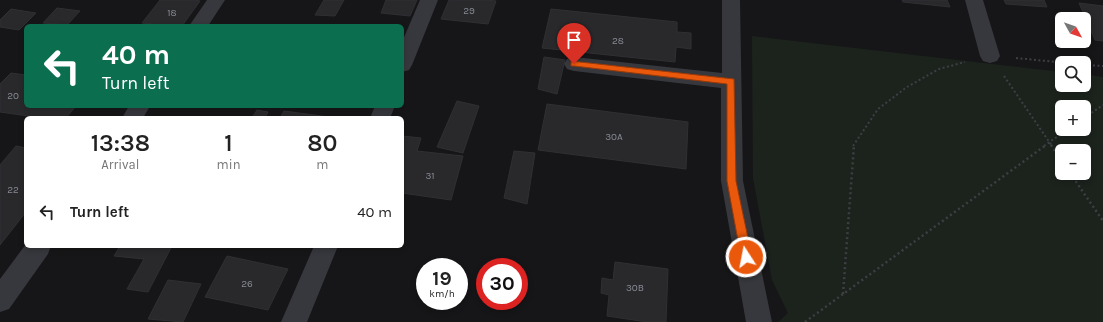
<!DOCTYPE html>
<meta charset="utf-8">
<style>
body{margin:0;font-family:Karla,sans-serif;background:#f2f2f2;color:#222;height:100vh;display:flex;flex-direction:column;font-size:15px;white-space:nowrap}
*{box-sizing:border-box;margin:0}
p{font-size:13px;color:#767676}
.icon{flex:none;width:22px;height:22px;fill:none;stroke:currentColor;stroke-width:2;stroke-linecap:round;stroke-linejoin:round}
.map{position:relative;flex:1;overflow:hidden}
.sheet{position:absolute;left:24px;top:116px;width:380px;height:132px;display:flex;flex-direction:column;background:#fff;border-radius:6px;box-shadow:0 2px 6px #0003}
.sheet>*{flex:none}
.guide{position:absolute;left:24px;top:24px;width:380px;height:84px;border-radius:6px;box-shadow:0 2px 6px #0003;background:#0b6e4f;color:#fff;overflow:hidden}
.needle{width:26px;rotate:130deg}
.tools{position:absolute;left:1055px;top:12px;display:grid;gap:8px}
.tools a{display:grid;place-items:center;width:36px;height:36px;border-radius:6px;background:#fff;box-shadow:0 2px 6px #0003;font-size:20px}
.speed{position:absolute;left:416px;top:258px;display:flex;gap:8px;font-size:20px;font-weight:700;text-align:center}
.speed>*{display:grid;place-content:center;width:52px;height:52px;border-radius:50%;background:#fff;box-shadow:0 2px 6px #0003;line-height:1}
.speed small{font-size:10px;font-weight:400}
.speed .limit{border:6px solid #d22;background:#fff;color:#111}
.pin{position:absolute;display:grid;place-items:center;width:34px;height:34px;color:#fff;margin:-41px -17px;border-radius:50% 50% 50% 0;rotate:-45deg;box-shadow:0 0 4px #0007}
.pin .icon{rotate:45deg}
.me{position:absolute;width:44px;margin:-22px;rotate:349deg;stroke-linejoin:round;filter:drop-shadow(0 0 3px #0008)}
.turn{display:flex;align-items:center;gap:14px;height:84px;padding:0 12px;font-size:18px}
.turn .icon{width:52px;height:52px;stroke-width:2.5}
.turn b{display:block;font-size:28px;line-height:34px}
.eta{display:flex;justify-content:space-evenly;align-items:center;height:68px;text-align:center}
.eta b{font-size:24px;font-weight:600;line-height:28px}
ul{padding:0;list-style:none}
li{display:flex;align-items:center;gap:12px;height:56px;padding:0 12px}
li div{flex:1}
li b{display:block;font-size:15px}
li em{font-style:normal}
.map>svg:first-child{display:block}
.green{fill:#1c231d;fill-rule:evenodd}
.building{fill:#29292c;stroke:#303034}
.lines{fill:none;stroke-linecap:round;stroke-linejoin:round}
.path-far1{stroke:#3d3f44;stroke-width:2;stroke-dasharray:2 2.5;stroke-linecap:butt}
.path{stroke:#3d3f44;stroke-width:2.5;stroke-dasharray:2 3;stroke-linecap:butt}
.street{fill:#37383d;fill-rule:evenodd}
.route{fill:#ea580c;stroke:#983908}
.labels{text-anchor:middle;stroke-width:4;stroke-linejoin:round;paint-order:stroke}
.number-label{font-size:10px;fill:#888b94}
</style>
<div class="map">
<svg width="1103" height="322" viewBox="0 0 1103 322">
<rect width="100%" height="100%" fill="#161618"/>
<path class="green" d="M 752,36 L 1062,72 L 1062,85 L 1084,85 L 1084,74 L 1103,77 L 1103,322 L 778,322 L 788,313 L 772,280 L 753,178 ZM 1062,107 L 1084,107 L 1084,129 L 1062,129 ZM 1062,151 L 1084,151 L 1084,173 L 1062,173 Z"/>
<path class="building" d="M 160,0 L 194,0 L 200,1 L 182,26 L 152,26 L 153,24 L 142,23 Z
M 324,0 L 344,0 L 335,16 L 315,15 Z
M 386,0 L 417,0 L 410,16 L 381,13 Z
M 449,0 L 486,0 L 496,1 L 488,24 L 441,19 Z
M 902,0 L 947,0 L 950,7 L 903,2 Z
M 1004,0 L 1044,0 L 1047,7 L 1006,4 Z
M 1079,3 L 1103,6 L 1103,41 L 1095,40 Z
M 57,8 L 80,11 L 67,25 L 43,23 Z
M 11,9 L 36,13 L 19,30 L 0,27 L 0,20 Z
M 551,9 L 677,22 L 677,32 L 691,33 L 691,49 L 676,47 L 675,62 L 542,48 Z
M 544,57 L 565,60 L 557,94 L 538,89 Z
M 11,73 L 26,75 L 26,106 L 76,106 L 66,118 L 43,118 L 0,112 L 0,84 Z
M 457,101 L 479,106 L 463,153 L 437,147 Z
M 547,104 L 688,122 L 686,169 L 538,150 Z
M 257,110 L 268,112 L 265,118 L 252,118 Z
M 284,111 L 329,117 L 280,118 Z
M 402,136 L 421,138 L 417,151 L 463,156 L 451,200 L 402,193 Z
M 16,146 L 26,148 L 26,212 L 0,245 L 0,165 Z
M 514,151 L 535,153 L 527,204 L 504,198 Z
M 120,246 L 172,246 L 148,292 L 127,289 L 144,259 L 114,256 Z
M 227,256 L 288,269 L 268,310 L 205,297 Z
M 615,262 L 668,269 L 666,322 L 647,322 L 607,316 L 609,295 L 601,293 L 602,278 L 613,280 Z
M 168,280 L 201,284 L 183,322 L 148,319 Z"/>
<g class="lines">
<path class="path-far1" d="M 1016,58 L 1067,63
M 1084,65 L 1103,66
M 1004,76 L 1052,146
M 1084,118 L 1103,105
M 853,146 L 878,109 L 907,87 L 939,69 L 965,62
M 1044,146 L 1068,129"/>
<path class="path" d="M 1051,145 L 1062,162
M 1070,173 L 1103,221
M 843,294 L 854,145
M 805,322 L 1046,145"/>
<path class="street" d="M 207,0 L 225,0 L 208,26 L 189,26 Z
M 420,0 L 438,0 L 412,65 L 409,70 L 402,72 L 402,42 Z
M 722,0 L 740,0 L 743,181 L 772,322 L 746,322 L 721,181 L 721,88 L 574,71 L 567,69 L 564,64 L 567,59 L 574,57 L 722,73 Z
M 965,0 L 983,0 L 1000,56 L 997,61 L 990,63 L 983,61 L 980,56 Z
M 129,106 L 150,106 L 143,118 L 122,118 Z
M 375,106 L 395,106 L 390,118 L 370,118 Z
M 26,244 L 26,246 L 51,246 L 48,254 L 9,309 L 0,312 L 0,279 Z
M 314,246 L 338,246 L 307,322 L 281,322 Z"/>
</g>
<path class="route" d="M 571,61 L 734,79 L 736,181 L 752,257 L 750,260 L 746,261 L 743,260 L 741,257 L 727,181 L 727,84 L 574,66 L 571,66 Z"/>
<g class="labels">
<g class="number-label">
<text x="469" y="14">29</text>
<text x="172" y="16">18</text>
<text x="618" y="44">28</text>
<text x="13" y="99">20</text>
<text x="614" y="140">30A</text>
<text x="430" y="179">31</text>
<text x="13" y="193">22</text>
<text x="247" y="287">26</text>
<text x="635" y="291">30B</text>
</g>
</g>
</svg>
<div class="tools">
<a><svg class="needle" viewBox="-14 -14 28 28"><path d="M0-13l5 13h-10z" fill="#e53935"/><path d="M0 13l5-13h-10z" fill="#767676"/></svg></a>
<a><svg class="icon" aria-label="search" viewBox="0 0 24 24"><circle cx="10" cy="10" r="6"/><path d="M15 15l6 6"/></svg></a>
<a>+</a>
<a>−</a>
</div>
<div class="speed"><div>19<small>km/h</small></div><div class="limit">30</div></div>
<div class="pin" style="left:574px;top:64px;background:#d93025"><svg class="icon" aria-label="arrive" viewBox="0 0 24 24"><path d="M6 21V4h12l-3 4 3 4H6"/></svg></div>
<svg class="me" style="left:746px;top:257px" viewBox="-20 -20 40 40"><circle r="17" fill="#ea580c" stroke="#fff" stroke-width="3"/><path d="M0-11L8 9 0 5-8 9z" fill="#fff"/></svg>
<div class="guide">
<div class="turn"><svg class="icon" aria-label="left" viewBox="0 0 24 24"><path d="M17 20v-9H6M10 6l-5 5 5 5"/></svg><div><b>40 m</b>Turn left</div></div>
</div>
<section class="sheet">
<div class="eta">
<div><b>13:38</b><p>Arrival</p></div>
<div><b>1</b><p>min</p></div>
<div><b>80</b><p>m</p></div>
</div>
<ul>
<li><svg class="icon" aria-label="left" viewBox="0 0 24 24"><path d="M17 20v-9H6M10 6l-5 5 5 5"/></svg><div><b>Turn left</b></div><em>40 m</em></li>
</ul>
</section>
</div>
